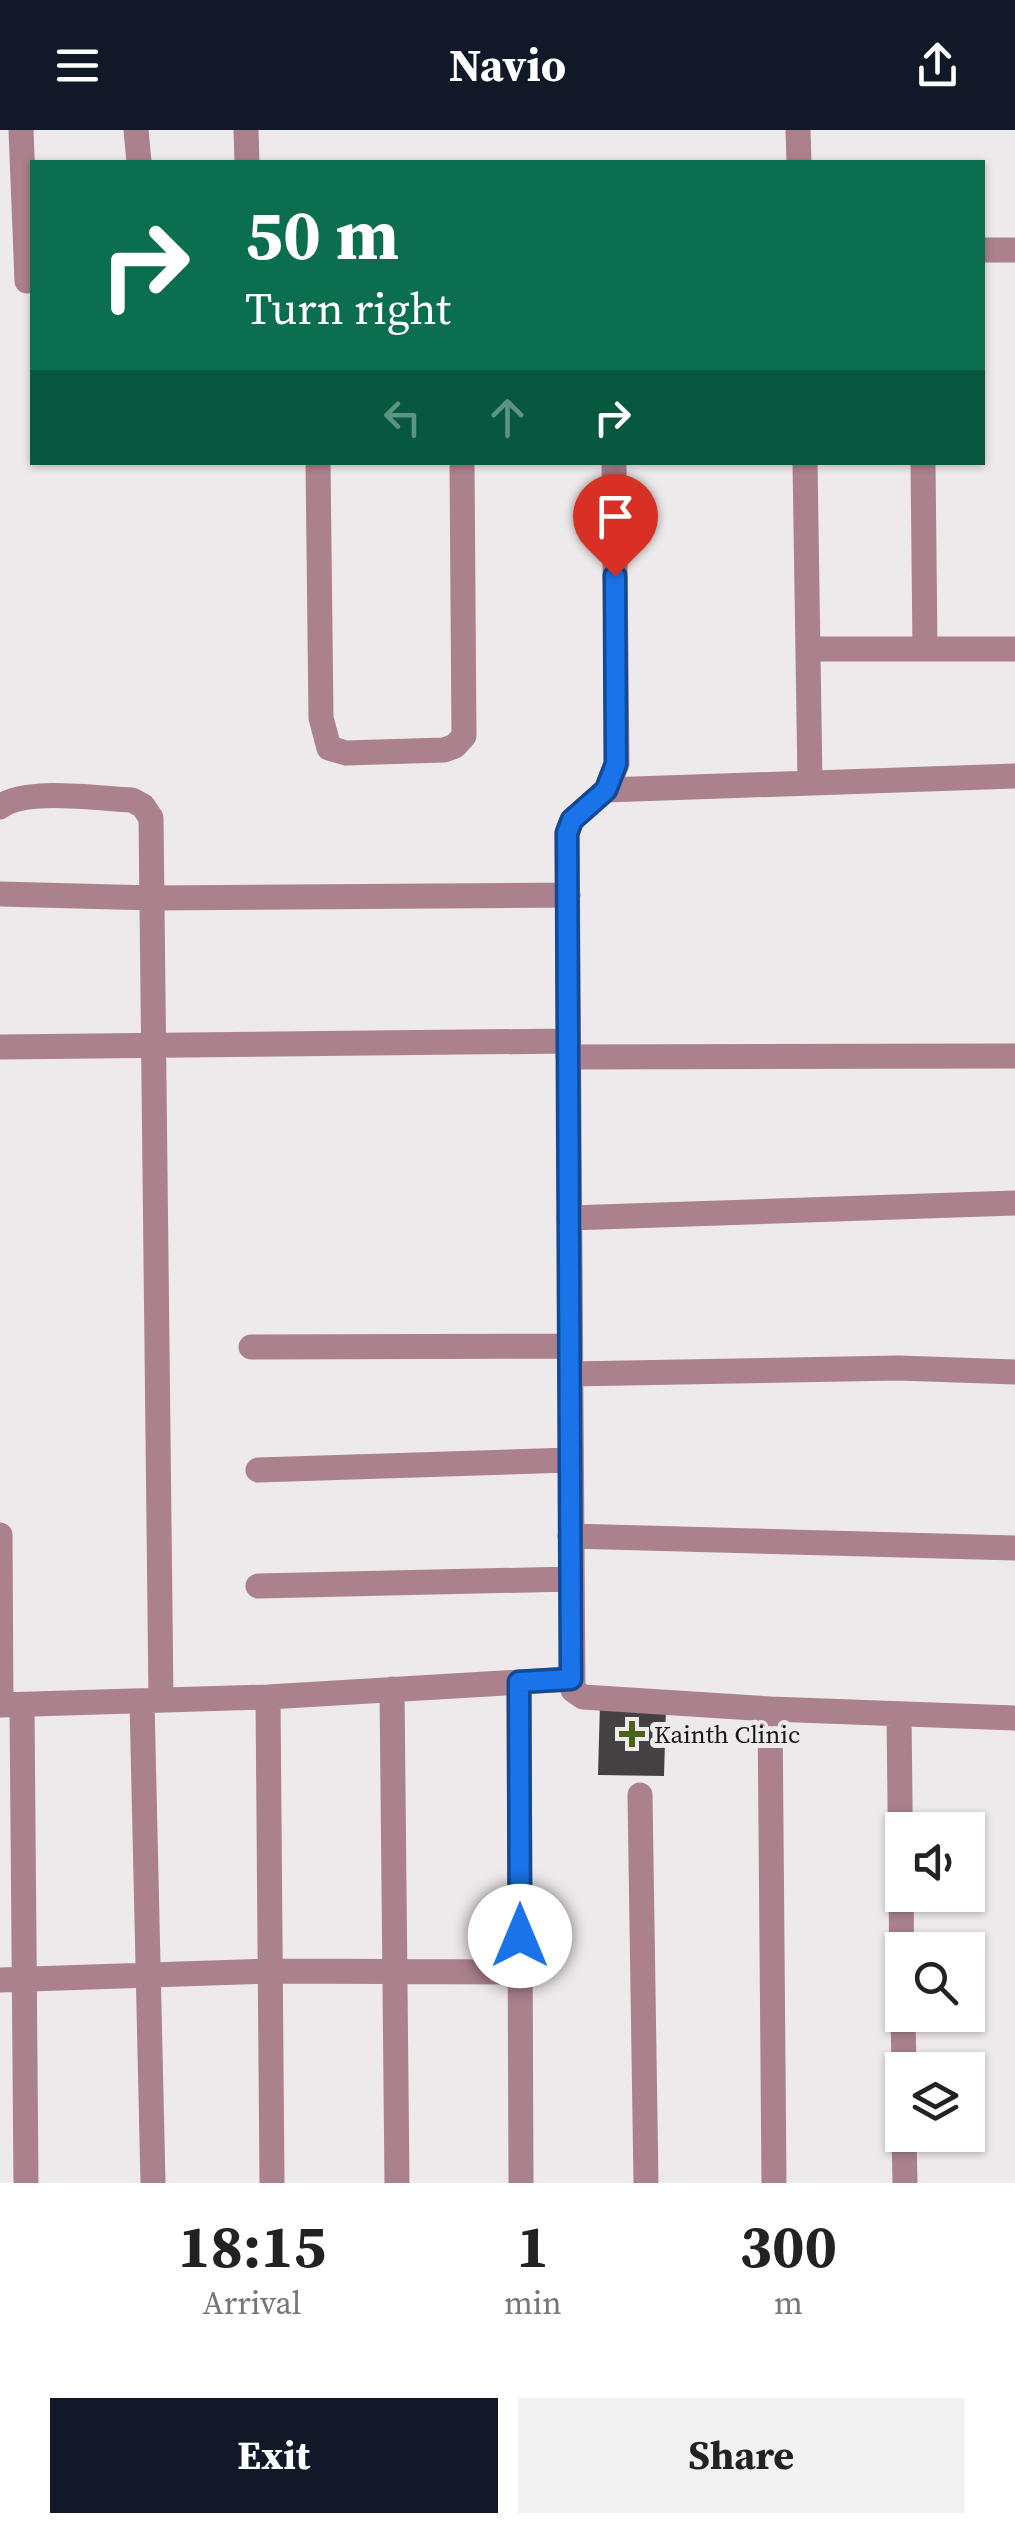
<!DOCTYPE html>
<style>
body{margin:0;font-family:"Source Serif 4",serif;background:#f2f2f2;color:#222;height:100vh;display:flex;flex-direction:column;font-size:38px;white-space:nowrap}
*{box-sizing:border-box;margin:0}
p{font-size:32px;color:#767676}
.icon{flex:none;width:55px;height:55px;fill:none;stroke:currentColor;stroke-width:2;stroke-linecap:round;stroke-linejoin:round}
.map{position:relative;height:2053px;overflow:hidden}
.details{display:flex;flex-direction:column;background:#fff;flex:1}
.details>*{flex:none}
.guide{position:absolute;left:30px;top:30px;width:955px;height:305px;border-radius:0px;box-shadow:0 2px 8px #0004;background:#0b6e4f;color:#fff;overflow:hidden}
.tools{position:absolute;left:885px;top:1682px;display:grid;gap:20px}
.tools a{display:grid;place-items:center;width:100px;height:100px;border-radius:0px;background:#fff;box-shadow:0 2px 8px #0004;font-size:50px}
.pin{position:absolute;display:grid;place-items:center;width:85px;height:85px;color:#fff;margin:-102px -42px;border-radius:50% 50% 50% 0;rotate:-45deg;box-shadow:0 0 10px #0007}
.pin .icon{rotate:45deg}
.me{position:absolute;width:110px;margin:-55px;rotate:0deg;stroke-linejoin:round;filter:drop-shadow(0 0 8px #0008)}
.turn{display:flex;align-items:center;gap:35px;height:210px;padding:0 50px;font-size:45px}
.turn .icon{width:130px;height:130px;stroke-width:2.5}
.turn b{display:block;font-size:70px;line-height:85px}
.lanes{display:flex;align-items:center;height:95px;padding:0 50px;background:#0003;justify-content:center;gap:50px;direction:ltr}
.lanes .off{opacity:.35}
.eta{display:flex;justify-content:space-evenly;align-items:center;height:170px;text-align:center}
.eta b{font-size:60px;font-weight:700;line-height:70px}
.primary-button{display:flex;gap:20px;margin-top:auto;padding:20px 50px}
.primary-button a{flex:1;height:115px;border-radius:0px;background:#111827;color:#fff;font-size:40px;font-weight:700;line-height:115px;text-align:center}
.primary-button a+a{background:#f2f2f2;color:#222}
header{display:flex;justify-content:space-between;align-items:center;height:130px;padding:0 50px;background:#111827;color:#fff;font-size:45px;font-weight:700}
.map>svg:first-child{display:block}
.building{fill:#454142}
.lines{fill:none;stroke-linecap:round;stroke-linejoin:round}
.street{stroke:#aa818c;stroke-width:25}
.route-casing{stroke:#114b97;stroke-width:25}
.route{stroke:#1a73e8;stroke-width:18}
.poi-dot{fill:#496415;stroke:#eee9ea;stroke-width:4}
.labels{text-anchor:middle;stroke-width:10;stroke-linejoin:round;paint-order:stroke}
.poi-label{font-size:25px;fill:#181617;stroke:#eee9ea;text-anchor:start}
</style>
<header><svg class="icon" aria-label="menu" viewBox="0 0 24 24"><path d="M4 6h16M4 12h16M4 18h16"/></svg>Navio<svg class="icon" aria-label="share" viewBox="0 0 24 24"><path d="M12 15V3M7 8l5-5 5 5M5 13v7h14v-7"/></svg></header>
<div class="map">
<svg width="1015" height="2053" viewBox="0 0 1015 2053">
<rect width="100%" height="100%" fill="#eee9ea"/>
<path class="building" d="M 600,1574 L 666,1576 L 664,1646 L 598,1645 Z"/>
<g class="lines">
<path class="street" d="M 21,0 L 27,151
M 136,0 L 139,32
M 246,0 L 247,32
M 798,0 L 799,32
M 982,120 L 1015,120
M 318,332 L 321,588 L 329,618 L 346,623 L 444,620 L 455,616 L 464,606 L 462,332
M 614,332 L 617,634 L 606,660 L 572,690 L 567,703 L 573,1560 L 583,1567 L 770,1579 L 1015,1588
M 805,332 L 810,653
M 923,332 L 925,519
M 808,519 L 1015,519
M 606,660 L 1015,646
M 0,677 C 24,657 100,669 132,670 L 143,676 L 151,688 L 161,1570
M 0,764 L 154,768 L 568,765
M 0,917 L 568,911
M 568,927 L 1015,926
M 569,1088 L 1015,1073
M 251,1217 L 570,1216
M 570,1244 L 899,1238 L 1015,1242
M 258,1340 L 570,1330
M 0,1405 L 1,1575
M 570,1406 L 1015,1418
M 258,1456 L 571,1449
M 519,1552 L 521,2053
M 392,1559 L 397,2053
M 268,1567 L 272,2053
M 142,1571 L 153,2053
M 0,1575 L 268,1567 L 571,1549
M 22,1575 L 26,2053
M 770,1579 L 774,2053
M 899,1584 L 902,1848
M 640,1665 L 646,2053
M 0,1850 L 270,1841 L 520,1842
M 903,1885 L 904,1940
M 904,2005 L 905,2053"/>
</g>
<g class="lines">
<g class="route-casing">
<path id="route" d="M 520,1806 L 519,1552 L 571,1549 L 567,703 L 572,690 L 606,660 L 616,634 L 615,446"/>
</g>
<use href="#route" class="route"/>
</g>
<path class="poi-dot" d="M627 1589h10v10h10v10h-10v10h-10v-10h-10v-10h10z"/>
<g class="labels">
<g class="poi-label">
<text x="654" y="1613">Kainth Clinic</text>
</g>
</g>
</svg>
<div class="tools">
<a><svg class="icon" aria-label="sound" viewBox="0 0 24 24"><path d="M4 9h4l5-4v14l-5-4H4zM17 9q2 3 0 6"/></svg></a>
<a><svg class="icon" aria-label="search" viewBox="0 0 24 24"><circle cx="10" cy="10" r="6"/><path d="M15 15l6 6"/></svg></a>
<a><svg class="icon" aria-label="layers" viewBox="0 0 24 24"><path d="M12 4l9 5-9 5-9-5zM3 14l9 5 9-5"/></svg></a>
</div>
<div class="pin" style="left:615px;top:446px;background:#d93025"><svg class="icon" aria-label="arrive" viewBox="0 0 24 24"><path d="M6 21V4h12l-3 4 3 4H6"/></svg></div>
<svg class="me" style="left:520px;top:1806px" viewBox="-20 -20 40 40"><circle r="19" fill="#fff"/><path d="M0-13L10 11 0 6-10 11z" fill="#1a73e8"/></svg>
<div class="guide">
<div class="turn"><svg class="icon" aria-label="right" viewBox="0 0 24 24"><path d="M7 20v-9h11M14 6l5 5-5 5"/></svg><div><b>50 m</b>Turn right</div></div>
<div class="lanes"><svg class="icon off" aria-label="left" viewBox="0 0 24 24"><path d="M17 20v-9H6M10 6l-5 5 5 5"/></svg><svg class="icon off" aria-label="ahead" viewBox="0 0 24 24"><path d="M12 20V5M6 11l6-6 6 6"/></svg><svg class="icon" aria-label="right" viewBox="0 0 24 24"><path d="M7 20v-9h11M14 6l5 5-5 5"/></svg></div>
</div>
</div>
<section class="details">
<div class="eta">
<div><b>18:15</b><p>Arrival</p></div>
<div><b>1</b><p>min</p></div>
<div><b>300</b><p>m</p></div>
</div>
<div class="primary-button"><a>Exit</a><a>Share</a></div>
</section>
